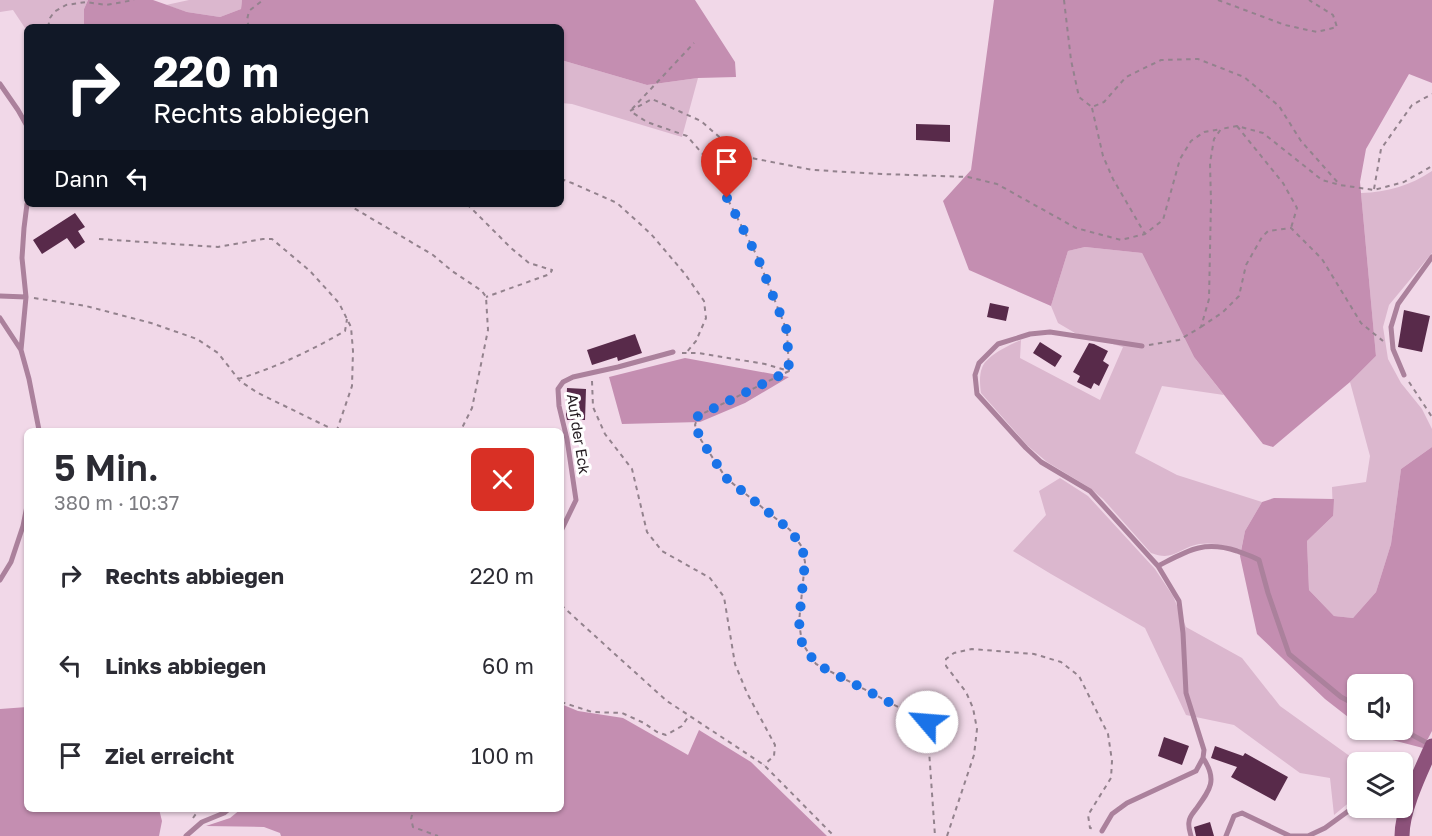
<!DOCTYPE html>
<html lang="de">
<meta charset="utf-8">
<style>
body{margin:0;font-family:"Golos Text",sans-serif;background:#f2f2f3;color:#2b2b33;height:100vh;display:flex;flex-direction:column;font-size:22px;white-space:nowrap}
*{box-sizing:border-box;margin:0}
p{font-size:20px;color:#7c7c81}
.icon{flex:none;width:33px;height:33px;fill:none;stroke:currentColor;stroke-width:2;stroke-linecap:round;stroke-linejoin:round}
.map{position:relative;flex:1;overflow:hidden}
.drawer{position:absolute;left:24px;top:428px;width:540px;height:384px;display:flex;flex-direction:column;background:#fff;border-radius:9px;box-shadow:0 2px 4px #0004}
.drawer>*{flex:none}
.banner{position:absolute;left:24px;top:24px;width:540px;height:183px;border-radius:9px;box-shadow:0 2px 4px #0004;background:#111827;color:#fff;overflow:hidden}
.fabs{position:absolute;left:1347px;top:674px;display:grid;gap:12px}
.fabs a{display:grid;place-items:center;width:66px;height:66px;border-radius:9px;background:#fff;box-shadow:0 2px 4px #0004;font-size:30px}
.pin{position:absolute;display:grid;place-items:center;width:51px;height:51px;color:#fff;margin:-62px -26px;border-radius:50% 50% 50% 0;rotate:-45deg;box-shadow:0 0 6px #0007}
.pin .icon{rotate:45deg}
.me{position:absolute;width:66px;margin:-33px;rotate:297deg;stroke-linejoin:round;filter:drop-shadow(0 0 4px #0008)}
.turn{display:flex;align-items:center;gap:21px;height:126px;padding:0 30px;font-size:27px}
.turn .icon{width:78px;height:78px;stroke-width:2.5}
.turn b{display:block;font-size:42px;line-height:51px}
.then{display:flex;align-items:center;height:57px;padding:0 30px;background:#0003;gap:12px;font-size:22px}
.round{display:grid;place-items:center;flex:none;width:63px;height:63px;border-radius:9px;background:#f2f2f3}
.summary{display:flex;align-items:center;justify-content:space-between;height:102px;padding:0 30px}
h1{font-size:36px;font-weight:600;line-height:45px}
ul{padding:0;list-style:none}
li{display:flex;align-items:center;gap:18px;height:90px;padding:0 30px}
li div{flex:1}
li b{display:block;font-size:22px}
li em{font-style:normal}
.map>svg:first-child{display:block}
.green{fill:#dbb7ce}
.forest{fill:#c48eb1}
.building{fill:#582a4a}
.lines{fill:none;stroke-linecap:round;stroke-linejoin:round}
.path{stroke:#93828d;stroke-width:2;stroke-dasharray:4.5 4.5;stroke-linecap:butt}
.lane{stroke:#ab819c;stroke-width:5}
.secondary{stroke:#8d527b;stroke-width:15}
.route{stroke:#1a73e8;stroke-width:10;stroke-dasharray:0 18}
.labels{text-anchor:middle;stroke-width:6;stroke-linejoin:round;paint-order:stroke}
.street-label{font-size:15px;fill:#241c21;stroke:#fff}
</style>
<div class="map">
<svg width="1432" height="836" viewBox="0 0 1432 836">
<rect width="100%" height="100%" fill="#f1d8e8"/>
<path class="green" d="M 0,0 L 88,0 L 84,9 L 84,27 L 27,27 L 27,31 L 13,10 L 0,12 Z
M 189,0 L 242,0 L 241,9 L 220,17 L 187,12 L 166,5 Z
M 561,60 L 647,85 L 698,78 L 682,137 L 572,104 L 561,103 Z
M 1432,171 L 1432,253 L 1389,305 L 1383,327 L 1388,359 L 1401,383 L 1422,409 L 1432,429 L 1432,447 L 1401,469 L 1391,544 L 1376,592 L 1353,618 L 1334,616 L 1309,590 L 1307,541 L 1333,516 L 1332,487 L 1366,482 L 1370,456 L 1350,382 L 1376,356 L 1361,193 C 1388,192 1409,186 1432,171 Z
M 1085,247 L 1142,253 L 1194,357 L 1224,395 L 1162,386 L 1135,453 L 1177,475 L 1262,502 L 1245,531 L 1241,550 C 1227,546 1214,542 1199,544 C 1178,548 1174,562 1151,553 L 1103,499 L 1090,488 L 1047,462 L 1028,446 L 981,393 C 980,386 979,375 982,368 C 986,356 1009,345 1021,340 L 1020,358 L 1100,400 L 1123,347 L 1075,333 L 1058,323 L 1051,306 L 1068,251 Z
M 1060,478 L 1088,496 L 1155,569 L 1173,596 L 1186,627 L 1242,658 L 1280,706 L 1358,762 L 1357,796 L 1334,815 L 1330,778 L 1300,773 L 1234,725 L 1186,715 L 1145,628 L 1051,574 L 1013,551 L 1046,515 L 1039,491 Z"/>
<path class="forest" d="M 88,0 L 153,0 L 187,12 L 220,17 L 241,9 L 242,0 L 695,0 L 735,62 L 736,77 L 698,78 L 647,85 L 561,60 L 561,27 L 84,27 L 84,9 Z
M 994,0 L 1432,0 L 1432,83 L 1409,74 L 1366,149 L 1360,182 L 1376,356 L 1350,382 L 1273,447 L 1263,444 L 1194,357 L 1142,253 L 1085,247 L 1068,251 L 1051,306 L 969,270 L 943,201 L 971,170 Z
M 685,358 L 789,377 L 745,403 L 700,422 L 622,424 L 609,377 Z
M 1432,447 L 1432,731 L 1423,748 L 1369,734 L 1363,729 L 1402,729 L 1402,684 L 1358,684 L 1357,724 L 1325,699 L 1257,634 L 1240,556 L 1245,531 L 1262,502 L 1274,498 L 1334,499 L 1333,516 L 1307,541 L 1309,590 L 1334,616 L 1353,618 L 1376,592 L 1391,544 L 1401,469 Z
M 561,704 L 578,711 L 623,718 L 688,755 L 699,730 L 751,762 L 827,836 L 281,836 L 280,833 L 264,827 L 206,826 L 230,818 L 241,809 L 561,808 Z
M 27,707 L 27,808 L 159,809 L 162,821 L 159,836 L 0,836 L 0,709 Z"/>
<path class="building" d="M 916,124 L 950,125 L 950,142 L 916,140 Z
M 75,213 L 85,227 L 78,231 L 85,242 L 75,249 L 67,238 L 42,254 L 33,240 Z
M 990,303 L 1009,307 L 1006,321 L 987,317 Z
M 1404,310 L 1430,316 L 1422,352 L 1398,347 Z
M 635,334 L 642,353 L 618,361 L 617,357 L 592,365 L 587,350 Z
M 1040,342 L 1062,356 L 1055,367 L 1033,353 Z
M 1089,343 L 1094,344 L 1108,351 L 1103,361 L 1109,365 L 1099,386 L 1094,383 L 1091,389 L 1077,382 L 1080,376 L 1073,372 Z
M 567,388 L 586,389 L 585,420 L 567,420 L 566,415 Z
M 1164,737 L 1189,746 L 1182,765 L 1158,756 Z
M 1215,746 L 1243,756 L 1245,753 L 1288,777 L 1275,801 L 1231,777 L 1237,767 L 1211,758 Z
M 1210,822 L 1214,836 L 1196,836 L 1194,827 Z"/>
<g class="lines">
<path class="path" d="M 1064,0 L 1071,60 L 1079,97 L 1092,107 L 1104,102 L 1126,77 L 1161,60 L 1198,59 L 1244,77 L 1279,106 L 1301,141 L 1340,185
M 1218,0 L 1285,25 L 1317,32 L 1337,27 L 1333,15 L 1309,0
M 48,27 L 50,18 L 54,12 L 66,5 L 86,2 L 106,5 L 134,0
M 249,27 L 247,20 L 249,11 L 263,0
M 1092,108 L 1103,156 L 1113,179 L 1145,234
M 632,109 L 694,43
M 1237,126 L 1283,183 L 1297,208 L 1291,228
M 561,179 L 572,183 L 617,203 L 651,234 L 685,274 L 704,301 L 706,318 L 696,341 L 686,353
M 1374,189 L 1381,149 L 1412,105 L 1432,94
M 347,204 L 433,255 L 452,271 L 482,291 L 486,297 L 488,330 L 472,408 L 461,430
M 467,204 L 511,248 L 529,263 L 552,270 L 550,274 L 486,297
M 99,239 L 218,247 L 263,239 L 272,239 L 310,271 L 339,303 L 351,327 L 353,351 L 352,386 L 337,430
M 34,298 L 86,306 L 151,323 L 197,339 L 218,353 L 240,381 L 258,393 L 334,430
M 1201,327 L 1223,312 L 1239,296 L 1246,265 L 1262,237 L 1268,231 L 1291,228 L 1322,259 L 1361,323 L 1383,341
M 1149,345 L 1179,340 L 1201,327 L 1209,299 L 1211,202 L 1210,163 L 1214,139 L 1221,129 L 1237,126 L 1263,133 L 1322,180 L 1340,185 L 1374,190 L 1404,182 L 1432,166
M 682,353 L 698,353 L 765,364 L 789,371 L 787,331 L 757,256 L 707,159 L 687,136 L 647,122 L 630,111 L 652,99 L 701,121 L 741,156 L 813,170 L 883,174 L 968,177 L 997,184 L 1076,228 L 1121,240 L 1145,234 L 1163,220 L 1180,159 L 1191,141 L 1204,132 L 1221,129
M 789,371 L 698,416 L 695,425 L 701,440 L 726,478 L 790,530 L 802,547 L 805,562 L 799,622 L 802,643 L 816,664 L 927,722 L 935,836
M 238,379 C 275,368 312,350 345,331 L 347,319
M 592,381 L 593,407 L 605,434 L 632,469 L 647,532 L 662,551 L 710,578 L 724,597 L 735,664 L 747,693 L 775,745 L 774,756 L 764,765
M 1409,382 L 1432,417
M 561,605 L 628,666 L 667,701 L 764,765 L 834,836
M 561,702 L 592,712 L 622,713 L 644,723 L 657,732 L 666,735 L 682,726 L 688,717
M 417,808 L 413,811 L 411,819 L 413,827 L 438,836
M 193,818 L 200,808
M 947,836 L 974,755 L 977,729 L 973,708 L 966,692 L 946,666 L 946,659 L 954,653 L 972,649 L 1034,654 L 1061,662 L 1079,676 L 1108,734 L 1112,761 L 1111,778 L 1088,815 L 1090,828 L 1095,829"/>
<path class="lane" d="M 0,84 L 18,110 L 27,126
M 27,204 L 24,228 L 22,258 L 26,297 L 21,350 L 29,379 L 39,430
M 0,296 L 26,297
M 0,318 L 21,350
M 1142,346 L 1050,332 L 1030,334 L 998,344 L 979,363 L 975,375 L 977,394 L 1026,448 L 1041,462 L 1090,491 L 1158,566 C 1187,551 1203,540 1237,551 C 1245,554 1252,556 1259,560 L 1268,593 L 1289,654 L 1341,697 L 1358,706
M 1404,375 L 1393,349 L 1391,327 L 1398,304 L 1432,257
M 561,531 L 576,500 L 567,439 L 559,406 L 558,389 L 563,382 L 573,377 L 618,367 L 673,352
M 0,580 L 11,562 L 23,526 L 27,506
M 1401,729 L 1431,745
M 1102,831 L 1112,814 L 1127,803 L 1196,771 L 1203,758 L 1204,750 L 1186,693 L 1183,633 L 1179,601 L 1158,566
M 186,836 L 202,822 L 224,813 L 230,808
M 1191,836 C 1190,832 1188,826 1189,822 C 1189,817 1193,813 1196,809 C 1210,790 1218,780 1203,758
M 1226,836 L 1234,816 L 1242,813 L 1290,836 L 1308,836 L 1325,828 L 1358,804"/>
<path class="secondary" d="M 1402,836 C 1402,809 1421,771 1432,746"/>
</g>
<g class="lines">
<path class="route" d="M 727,198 L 757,256 L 787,331 L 789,371 L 698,416 L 695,425 L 701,440 L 726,478 L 790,530 L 802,547 L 805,562 L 799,622 L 802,643 L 816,664 L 927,722"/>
</g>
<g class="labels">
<g class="street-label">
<text transform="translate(578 434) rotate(81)" y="5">Auf der Eck</text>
</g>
</g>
</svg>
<div class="fabs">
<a><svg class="icon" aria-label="sound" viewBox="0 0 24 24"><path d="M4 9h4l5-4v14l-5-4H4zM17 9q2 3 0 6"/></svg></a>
<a><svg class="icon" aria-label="layers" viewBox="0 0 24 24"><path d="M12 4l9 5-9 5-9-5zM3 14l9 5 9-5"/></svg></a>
</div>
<div class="pin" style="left:727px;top:198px;background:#d93025"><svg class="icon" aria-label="arrive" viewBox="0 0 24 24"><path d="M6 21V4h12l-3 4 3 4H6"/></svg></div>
<svg class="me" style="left:927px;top:722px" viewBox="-20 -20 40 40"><circle r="19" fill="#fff"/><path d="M0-13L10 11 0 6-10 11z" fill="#1a73e8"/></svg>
<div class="banner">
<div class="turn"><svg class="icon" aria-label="right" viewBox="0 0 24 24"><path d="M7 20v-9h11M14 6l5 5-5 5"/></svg><div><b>220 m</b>Rechts abbiegen</div></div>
<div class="then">Dann<svg class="icon" aria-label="left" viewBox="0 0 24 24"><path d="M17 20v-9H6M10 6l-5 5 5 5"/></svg></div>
</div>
<section class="drawer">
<div class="summary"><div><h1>5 Min.</h1><p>380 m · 10:37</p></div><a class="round" style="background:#d93025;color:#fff"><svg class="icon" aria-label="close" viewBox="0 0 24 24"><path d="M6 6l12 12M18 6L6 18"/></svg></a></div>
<ul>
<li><svg class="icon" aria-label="right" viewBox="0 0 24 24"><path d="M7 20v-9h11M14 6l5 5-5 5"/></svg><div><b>Rechts abbiegen</b></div><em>220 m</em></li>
<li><svg class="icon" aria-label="left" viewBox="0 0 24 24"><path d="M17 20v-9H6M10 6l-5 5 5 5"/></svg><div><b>Links abbiegen</b></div><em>60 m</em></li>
<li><svg class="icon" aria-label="arrive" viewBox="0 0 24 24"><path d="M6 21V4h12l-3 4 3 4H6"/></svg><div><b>Ziel erreicht</b></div><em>100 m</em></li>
</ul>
</section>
</div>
